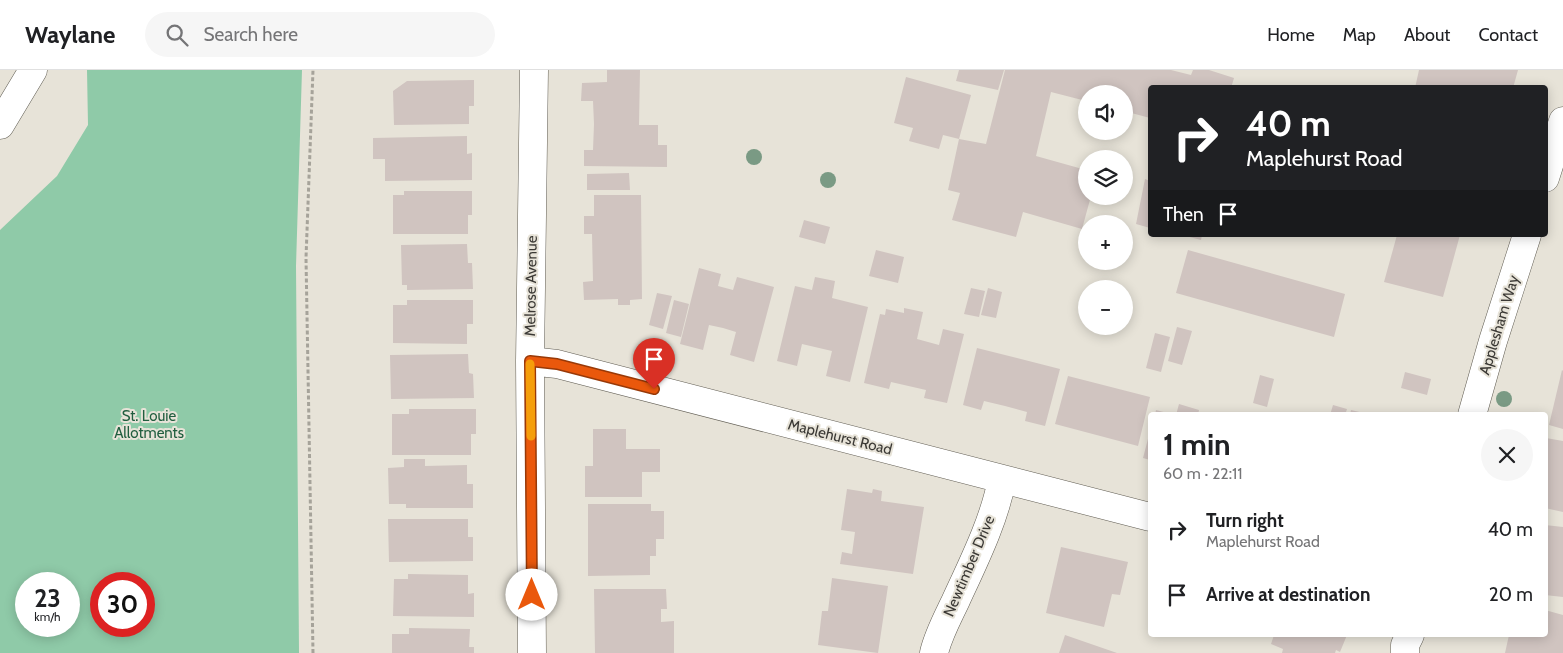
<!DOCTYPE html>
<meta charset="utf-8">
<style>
body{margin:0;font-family:Cabin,sans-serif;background:#f6f6f6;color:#202124;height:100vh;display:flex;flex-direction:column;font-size:19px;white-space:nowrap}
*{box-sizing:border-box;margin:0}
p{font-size:16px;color:#757577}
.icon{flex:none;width:28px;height:28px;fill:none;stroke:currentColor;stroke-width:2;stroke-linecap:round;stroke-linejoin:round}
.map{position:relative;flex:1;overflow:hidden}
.panel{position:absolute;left:1148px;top:342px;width:400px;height:225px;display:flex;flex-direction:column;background:#fff;border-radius:5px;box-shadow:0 2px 12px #0003}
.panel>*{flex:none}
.banner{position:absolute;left:1148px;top:15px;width:400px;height:152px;border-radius:5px;box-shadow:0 2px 12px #0003;background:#202124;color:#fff;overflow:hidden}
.fabs{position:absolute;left:1078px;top:15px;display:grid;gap:10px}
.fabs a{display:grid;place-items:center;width:55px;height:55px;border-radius:50%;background:#fff;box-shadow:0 2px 12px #0003;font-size:25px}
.speed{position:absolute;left:15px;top:502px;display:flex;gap:10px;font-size:25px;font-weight:700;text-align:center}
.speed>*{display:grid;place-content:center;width:65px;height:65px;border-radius:50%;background:#fff;box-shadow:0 2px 12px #0003;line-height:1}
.speed small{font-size:12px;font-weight:400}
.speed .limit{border:8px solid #d22;background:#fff;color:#111}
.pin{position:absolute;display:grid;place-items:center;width:42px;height:42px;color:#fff;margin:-51px -21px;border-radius:50% 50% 50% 0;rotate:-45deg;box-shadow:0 0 5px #0007}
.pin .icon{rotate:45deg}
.me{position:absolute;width:55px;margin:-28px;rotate:0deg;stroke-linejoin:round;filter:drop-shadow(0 0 4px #0008)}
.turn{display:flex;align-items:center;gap:18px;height:105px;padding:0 15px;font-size:22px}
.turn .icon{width:65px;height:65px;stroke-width:2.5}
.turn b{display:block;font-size:35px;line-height:42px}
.then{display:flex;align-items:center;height:48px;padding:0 15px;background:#0003;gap:10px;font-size:19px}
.round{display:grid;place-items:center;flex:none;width:52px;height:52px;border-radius:26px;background:#f6f6f6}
.summary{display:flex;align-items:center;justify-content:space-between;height:85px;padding:0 15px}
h1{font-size:30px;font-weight:700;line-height:38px}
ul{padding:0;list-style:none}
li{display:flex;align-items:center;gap:15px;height:65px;padding:0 15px}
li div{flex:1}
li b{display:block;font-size:19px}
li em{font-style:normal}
header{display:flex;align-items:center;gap:30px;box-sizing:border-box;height:70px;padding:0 25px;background:#fff;border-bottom:1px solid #e0e0e0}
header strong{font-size:24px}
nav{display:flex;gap:28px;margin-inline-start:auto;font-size:18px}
.search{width:350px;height:45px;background:#f6f6f6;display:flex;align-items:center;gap:12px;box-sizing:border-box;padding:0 18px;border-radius:28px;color:#757577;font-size:19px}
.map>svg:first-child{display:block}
.green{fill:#8fcaa8;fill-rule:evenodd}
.building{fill:#d0c4c0}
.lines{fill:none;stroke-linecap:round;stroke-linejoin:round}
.street-casing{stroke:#615d53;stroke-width:29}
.path{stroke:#a6a39a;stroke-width:3;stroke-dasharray:4 2.5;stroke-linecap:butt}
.street{stroke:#fff;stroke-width:28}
.tree{fill:#7a9a84}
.route-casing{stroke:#983908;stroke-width:12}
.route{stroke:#ea580c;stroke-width:9}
.slow{stroke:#f59e0b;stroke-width:9}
.labels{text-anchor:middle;stroke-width:4;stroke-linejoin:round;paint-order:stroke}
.street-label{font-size:15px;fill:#3b3935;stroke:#e7e3d8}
.park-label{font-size:15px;fill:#205e3f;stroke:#e7e3d8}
</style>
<header>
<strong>Waylane</strong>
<div class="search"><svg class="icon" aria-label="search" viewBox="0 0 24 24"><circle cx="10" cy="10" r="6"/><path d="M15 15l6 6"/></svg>Search here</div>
<nav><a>Home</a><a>Map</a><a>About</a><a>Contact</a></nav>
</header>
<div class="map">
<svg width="1563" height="583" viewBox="0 0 1563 583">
<rect width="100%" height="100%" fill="#e7e3d8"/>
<path class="green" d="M 87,0 L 302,0 L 296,196 L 299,583 L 0,583 L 0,160 L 57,106 L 88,55 ZM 26,514 L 69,514 L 69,556 L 26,556 ZM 101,514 L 144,514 L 144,556 L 101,556 Z"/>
<path class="building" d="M 607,0 L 640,0 L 639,55 L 658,55 L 658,75 L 667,75 L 667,97 L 584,96 L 584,80 L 593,80 L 594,54 L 593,31 L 581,31 L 582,13 L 607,12 Z
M 959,0 L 1004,0 L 998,20 L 956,11 Z
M 1005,0 L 1171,0 L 1191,5 L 1193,0 L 1209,0 L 1234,8 L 1231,18 L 1150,18 L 1150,48 L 1124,41 L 1124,24 L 1086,24 L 1086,31 L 1051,22 L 1036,86 L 1086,100 L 1086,126 L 1091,126 L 1082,159 L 1023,142 L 1016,167 L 952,150 L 960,123 L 948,120 L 959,69 L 943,65 L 939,79 L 909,71 L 913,58 L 894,53 L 906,7 L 971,25 L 959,69 L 986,74 Z
M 1419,0 L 1518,0 L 1513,18 L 1415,18 Z
M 474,10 L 474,36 L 469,36 L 469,54 L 394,55 L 393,21 L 407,11 Z
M 467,66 L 467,84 L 472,83 L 472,110 L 385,111 L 385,89 L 373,89 L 373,68 Z
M 629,103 L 630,120 L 587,120 L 587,104 Z
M 1145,109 L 1150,111 L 1150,158 L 1136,154 Z
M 404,121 L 472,121 L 472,145 L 468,145 L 468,164 L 393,164 L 393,125 L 404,125 Z
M 594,125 L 641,125 L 642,229 L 630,230 L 630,235 L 618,235 L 618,229 L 584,230 L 583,212 L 593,211 L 592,164 L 584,164 L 584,146 L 594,146 Z
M 804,150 L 830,157 L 825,174 L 799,167 Z
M 1182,165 L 1202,165 L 1201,170 Z
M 1397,165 L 1460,165 L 1443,227 L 1384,212 Z
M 467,174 L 468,193 L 472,193 L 473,219 L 407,220 L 407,215 L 402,215 L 401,175 Z
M 876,180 L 904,187 L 898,213 L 869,206 Z
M 1188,180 L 1345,224 L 1334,267 L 1176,223 Z
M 699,198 L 721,204 L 718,216 L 733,220 L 737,207 L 774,217 L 754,292 L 730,285 L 736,262 L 723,258 L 709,255 L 703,280 L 680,274 Z
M 815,207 L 835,211 L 832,228 L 868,237 L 850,312 L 826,306 L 832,281 L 802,274 L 797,296 L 777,291 L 795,216 L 812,220 Z
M 971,218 L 985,221 L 979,247 L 964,244 Z
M 988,218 L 1002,222 L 996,248 L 981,245 Z
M 657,223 L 672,226 L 663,259 L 649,255 Z
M 407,230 L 473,230 L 473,254 L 467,254 L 467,274 L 393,273 L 393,235 L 407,235 Z
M 674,230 L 689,234 L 681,267 L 666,263 Z
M 904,238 L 923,242 L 917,269 L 939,275 L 943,259 L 964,264 L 947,333 L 924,328 L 926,320 L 891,312 L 889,319 L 864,313 L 880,244 L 885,245 L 886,239 L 904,243 Z
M 1177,257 L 1192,261 L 1182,295 L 1168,291 Z
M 1155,263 L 1170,267 L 1161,302 L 1146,298 Z
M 977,278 L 1060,299 L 1045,356 L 1025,351 L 1027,342 L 1005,336 L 984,331 L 981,340 L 963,335 Z
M 468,284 L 469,303 L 473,304 L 474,328 L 391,329 L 390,285 Z
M 1562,300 L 1563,301 L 1563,359 L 1549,355 Z
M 1405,302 L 1431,309 L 1427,325 L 1401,318 Z
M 1260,305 L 1274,309 L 1267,337 L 1253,333 Z
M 1068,306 L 1150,327 L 1138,376 L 1055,354 Z
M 1179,334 L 1199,340 L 1198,345 L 1176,345 Z
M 1333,335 L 1347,339 L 1345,345 L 1330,345 Z
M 409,339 L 476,339 L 476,364 L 471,364 L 471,385 L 392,385 L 392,344 L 409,344 Z
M 1156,340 L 1171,344 L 1171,345 L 1155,345 Z
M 1351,340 L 1368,344 L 1368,345 L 1350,345 Z
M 593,359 L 626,359 L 626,379 L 660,379 L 660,402 L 642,402 L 642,427 L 585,427 L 585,396 L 593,396 Z
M 1149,365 L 1150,365 L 1150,390 L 1143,388 Z
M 1546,368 L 1563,371 L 1563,442 L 1545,438 Z
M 404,389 L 425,389 L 425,396 L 467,395 L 467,414 L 473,414 L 473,438 L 406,438 L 406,434 L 389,434 L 388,398 L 404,397 Z
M 847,419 L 872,423 L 873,419 L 882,421 L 881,431 L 924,437 L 913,504 L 840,494 L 842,482 L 852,484 L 855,462 L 841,460 Z
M 588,434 L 651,434 L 651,441 L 664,441 L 664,469 L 656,469 L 656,486 L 650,486 L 650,505 L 588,506 Z
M 388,449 L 468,449 L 468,467 L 473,467 L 473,491 L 389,492 Z
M 1545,455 L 1563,457 L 1563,527 L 1545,525 Z
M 1061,477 L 1128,492 L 1120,525 L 1112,524 L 1104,557 L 1046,543 Z
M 408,504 L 468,505 L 468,524 L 474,523 L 474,547 L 393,546 L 394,509 L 408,509 Z
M 832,508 L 888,516 L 878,583 L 818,575 L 822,541 L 828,541 Z
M 594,519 L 666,519 L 667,539 L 661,539 L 661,552 L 674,551 L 674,583 L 595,583 Z
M 1545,540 L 1563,545 L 1563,583 L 1505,583 L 1509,565 L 1545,565 Z
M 409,558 L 470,559 L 469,577 L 474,577 L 474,583 L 392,583 L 392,564 L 409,564 Z
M 1065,565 L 1117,583 L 1059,583 Z
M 1274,565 L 1347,565 L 1340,582 L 1336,580 L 1335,583 L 1282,583 L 1283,579 L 1271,574 Z"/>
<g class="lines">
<g class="street-casing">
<path id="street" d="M 0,55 L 33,0
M 1545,108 L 1563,51
M 530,291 L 557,294 L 1150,447
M 1472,345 L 1493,271 L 1527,165
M 532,583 L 530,291 L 534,0
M 934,583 C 938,565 948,547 956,530 C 973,493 995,449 1002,409
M 1405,583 L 1405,575 L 1410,565"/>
</g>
<path class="path" d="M 313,583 L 306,188 L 313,0"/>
<use href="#street" class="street"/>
</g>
<g class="tree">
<circle cx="754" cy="87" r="8"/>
<circle cx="828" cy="110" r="8"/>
<circle cx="1504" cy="329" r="8"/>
</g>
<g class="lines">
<g class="route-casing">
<path id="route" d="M 532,525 L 530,291 L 557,294 L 654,319"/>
</g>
<use href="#route" class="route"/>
<path class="slow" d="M 530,294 L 531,366"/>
</g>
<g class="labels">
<g class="street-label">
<text transform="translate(531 216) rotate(-89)" y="5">Melrose Avenue</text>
<text transform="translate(1499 255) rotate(-73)" y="5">Applesham Way</text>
<text transform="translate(840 367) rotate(14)" y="5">Maplehurst Road</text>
<text transform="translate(969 496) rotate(-67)" y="5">Newtimber Drive</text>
</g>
<g class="park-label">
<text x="149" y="351">St. Louie<tspan x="149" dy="17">Allotments</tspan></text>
</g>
</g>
</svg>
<div class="fabs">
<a><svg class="icon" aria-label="sound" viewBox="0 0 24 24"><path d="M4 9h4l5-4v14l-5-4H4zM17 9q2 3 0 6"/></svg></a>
<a><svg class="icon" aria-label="layers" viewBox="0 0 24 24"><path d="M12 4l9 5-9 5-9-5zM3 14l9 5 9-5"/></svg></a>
<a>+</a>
<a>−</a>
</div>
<div class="speed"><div>23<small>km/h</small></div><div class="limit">30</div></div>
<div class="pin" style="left:654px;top:319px;background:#d93025"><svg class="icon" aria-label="arrive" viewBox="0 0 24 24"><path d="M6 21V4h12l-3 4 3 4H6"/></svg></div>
<svg class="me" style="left:532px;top:525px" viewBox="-20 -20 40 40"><circle r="19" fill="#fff"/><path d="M0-13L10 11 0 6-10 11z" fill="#ea580c"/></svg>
<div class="banner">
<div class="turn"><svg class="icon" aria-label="right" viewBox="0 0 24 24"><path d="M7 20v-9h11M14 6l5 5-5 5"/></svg><div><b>40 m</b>Maplehurst Road</div></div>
<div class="then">Then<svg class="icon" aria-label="arrive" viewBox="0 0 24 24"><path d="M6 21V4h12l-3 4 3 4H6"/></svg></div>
</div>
<section class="panel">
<div class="summary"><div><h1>1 min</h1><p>60 m · 22:11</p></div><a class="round"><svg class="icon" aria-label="close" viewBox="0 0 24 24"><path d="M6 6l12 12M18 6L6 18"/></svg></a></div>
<ul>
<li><svg class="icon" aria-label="right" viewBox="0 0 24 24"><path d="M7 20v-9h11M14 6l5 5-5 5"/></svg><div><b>Turn right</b><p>Maplehurst Road</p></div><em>40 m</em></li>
<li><svg class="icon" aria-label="arrive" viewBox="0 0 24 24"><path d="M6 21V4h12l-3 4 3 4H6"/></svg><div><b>Arrive at destination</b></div><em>20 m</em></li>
</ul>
</section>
</div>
